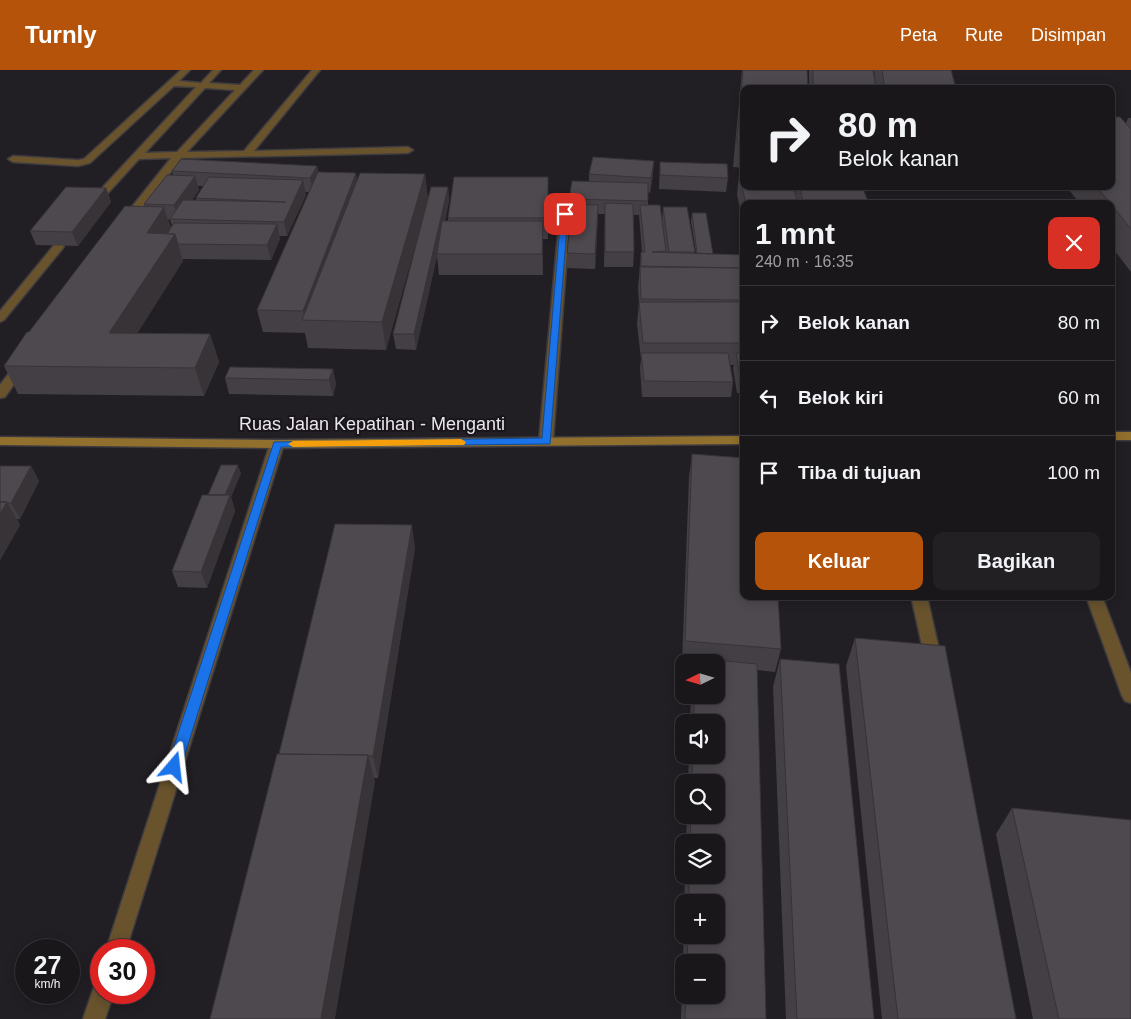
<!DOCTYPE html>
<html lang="id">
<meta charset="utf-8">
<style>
body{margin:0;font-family:Arial,sans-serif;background:#232024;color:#f1f3f6;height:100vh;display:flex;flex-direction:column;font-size:19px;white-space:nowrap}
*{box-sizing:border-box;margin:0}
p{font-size:16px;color:#9f9fa3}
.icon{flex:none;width:28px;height:28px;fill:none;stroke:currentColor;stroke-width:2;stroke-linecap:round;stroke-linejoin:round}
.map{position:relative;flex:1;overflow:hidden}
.details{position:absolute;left:740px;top:130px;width:375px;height:400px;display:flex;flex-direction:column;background:#1a171b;border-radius:10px;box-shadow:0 2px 12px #0003,0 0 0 1px #38363a}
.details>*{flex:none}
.top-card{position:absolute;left:740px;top:15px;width:375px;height:105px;border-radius:10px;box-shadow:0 2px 12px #0003,0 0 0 1px #38363a;background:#1a171b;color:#f1f3f6;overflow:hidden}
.needle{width:32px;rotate:265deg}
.buttons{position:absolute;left:675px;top:584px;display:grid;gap:10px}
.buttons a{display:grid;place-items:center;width:50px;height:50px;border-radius:10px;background:#1a171b;box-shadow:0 2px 12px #0003,0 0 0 1px #38363a;font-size:25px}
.speed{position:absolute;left:15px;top:869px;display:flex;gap:10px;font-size:25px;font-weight:700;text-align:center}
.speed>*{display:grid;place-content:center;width:65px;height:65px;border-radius:50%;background:#1a171b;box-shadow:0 2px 12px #0003,0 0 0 1px #38363a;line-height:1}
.speed small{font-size:12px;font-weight:400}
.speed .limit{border:8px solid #d22;background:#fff;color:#111}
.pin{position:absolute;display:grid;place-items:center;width:42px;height:42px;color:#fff;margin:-21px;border-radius:10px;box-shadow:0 2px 8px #0006}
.me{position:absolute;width:55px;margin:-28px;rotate:17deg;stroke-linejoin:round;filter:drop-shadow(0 0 4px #0008)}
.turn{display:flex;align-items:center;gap:18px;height:105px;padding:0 15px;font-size:22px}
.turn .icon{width:65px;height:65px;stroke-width:2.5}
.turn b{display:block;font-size:35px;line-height:42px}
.round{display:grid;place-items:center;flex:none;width:52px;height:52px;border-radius:10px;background:#232024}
.overview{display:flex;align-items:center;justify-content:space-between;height:85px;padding:0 15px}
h1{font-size:30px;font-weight:700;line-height:38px}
.primary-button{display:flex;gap:10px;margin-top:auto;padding:10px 15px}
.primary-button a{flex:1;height:58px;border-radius:10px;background:#b45309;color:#fff;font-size:20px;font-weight:700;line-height:58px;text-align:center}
.primary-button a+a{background:#232024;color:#f1f3f6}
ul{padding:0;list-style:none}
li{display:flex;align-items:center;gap:15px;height:75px;padding:0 15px;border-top:1px solid #38363a}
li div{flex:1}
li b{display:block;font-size:19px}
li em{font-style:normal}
header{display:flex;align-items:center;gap:30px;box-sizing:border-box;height:70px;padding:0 25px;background:#b45309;color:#fff}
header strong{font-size:24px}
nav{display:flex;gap:28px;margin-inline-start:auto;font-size:18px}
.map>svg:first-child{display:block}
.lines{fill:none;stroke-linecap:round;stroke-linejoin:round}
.lane-casing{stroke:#3e3b40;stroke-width:3}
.street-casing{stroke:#3e3b40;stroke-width:3}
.secondary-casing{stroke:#3e3b40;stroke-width:3}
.lane{fill:#68532d;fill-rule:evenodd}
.street{fill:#68532d;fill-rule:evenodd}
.secondary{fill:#91702e;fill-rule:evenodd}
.wall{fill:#433f44;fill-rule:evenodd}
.shaded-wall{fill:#373337}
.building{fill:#4e494f;stroke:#373337}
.route{fill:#1a73e8;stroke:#114b97}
.slow{fill:#f59e0b}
.labels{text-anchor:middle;stroke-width:4;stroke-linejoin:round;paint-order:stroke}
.street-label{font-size:18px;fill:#e9e7eb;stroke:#19151b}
</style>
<header>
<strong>Turnly</strong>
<nav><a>Peta</a><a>Rute</a><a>Disimpan</a></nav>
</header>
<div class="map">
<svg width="1131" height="949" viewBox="0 0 1131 949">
<rect width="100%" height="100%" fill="#221f24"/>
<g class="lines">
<g class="lane-casing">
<path id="lane" d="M 181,0 L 190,0 L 179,11 L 201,13 L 213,0 L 221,0 L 209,13 L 240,15 L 254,0 L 263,0 L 187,82 L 244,81 L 312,0 L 320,0 L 254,81 L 408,77 L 413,80 L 408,83 L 182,88 L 128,155 L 124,156 L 119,153 L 171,88 L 139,89 L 98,134 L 94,135 L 89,132 L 196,17 L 174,16 L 90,93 L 78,96 L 13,92 L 8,89 L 13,86 L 78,90 L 84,89 ZM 205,18 L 235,20 L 177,82 L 145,83 Z
M 565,140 L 570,143 L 553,371 L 551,374 L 541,374 L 539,371 L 560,143 Z
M 59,173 L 64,176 L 63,178 L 4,250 L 0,252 L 0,241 L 55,174 Z
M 23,289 L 29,293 L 5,327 L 0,328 L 0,315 L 19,290 Z
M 911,526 L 927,526 L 942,593 L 940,598 L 934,600 L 928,598 L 926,593 Z
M 1086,526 L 1102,526 L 1131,603 L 1131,633 L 1125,631 L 1122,626 Z"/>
</g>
<g class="street-casing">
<path id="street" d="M 277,370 L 282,371 L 284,374 L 126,880 L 106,880 L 270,374 L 272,371 Z
M 101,912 L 101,922 L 114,922 L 105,949 L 83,949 L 95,914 Z"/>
</g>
<g class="secondary-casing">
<path id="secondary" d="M 1111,362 L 1131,362 L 1131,370 L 1111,370 Z
M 744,366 L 744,374 L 277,378 L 0,375 L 0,367 L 277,370 Z"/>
</g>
<use href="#lane" class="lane"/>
<use href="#street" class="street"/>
<use href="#secondary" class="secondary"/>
</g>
<path class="wall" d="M 742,0 L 807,0 L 744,19 L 744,98 L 733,97 Z
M 809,0 L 873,0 L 876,19 L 809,19 Z
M 874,0 L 951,0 L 956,19 L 876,19 Z
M 1128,48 L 1131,48 L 1131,202 L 1111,176 L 1111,134 L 1080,134 L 1066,116 L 1111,116 L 1126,53 Z
M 660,92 L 728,108 L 726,122 L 659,119 Z
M 317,96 L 318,102 L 358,109 L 425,104 L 428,130 L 386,280 L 308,278 L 305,263 L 263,262 L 257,240 L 309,122 L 305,122 L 306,125 L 287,166 L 279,166 L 280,169 L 271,190 L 183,189 L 183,191 L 137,263 L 210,264 L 219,292 L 204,326 L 18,324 L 4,296 L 145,137 L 144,134 L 173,105 L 172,101 ZM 198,116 L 203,116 L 196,128 L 196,130 L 192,130 L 199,120 ZM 168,149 L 170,150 L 172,156 L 171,158 Z
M 589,104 L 653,105 L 650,123 L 648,122 L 648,135 L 662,151 L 663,137 L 695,182 L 694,183 L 696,183 L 691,151 L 692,143 L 713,184 L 744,185 L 744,323 L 737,323 L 733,298 L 734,295 L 730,295 L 733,312 L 731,327 L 642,327 L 640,298 L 641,289 L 637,254 L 639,232 L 638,218 L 640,196 L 641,182 L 642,182 L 639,145 L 633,145 L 634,182 L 633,197 L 604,197 L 605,144 L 598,144 L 595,199 L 567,198 L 567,183 L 571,143 L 569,143 L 569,129 L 589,111 Z
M 739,104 L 795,123 L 796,116 L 862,116 L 869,134 L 744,134 L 744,156 L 737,125 Z
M 548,107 L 548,169 L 543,169 L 543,205 L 439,205 L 437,186 L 416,280 L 396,279 L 393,264 L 448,117 L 449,131 L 445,151 L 448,151 L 448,148 Z
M 106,118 L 111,132 L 78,176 L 36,175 L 30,161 Z
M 333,299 L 336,314 L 333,326 L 229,324 L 225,308 Z
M 692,384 L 781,579 L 775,602 L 757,600 L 766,949 L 681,949 L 684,856 L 684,865 L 716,865 L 716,832 L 684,832 L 685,805 L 716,805 L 716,772 L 686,772 L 687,745 L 716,745 L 716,712 L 688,712 L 689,685 L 716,685 L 716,652 L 690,652 L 691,625 L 716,625 L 716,592 L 684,592 L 684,593 L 682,593 L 689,407 ZM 684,892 L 716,892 L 716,925 L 684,925 Z
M 0,396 L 31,396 L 39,411 L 20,449 L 17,449 L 20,455 L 0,490 Z
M 241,403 L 231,427 L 235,441 L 207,518 L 178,517 L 172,501 L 208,425 Z
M 415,478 L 378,708 L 374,708 L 375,712 L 279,684 Z
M 855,568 L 1016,949 L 882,949 L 846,596 Z
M 780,589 L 874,949 L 786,949 L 773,617 Z
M 1012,738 L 1131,949 L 1033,949 L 996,764 Z"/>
<path class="shaded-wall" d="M 654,91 L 653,105 L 650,123 L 651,108 Z
M 317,96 L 320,110 L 313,122 L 310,108 Z
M 356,103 L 360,123 L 305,250 L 303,241 Z
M 425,104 L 428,130 L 386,280 L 382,252 Z
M 195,106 L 199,120 L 179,150 L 174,135 Z
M 303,110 L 306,125 L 287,166 L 284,152 Z
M 448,117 L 449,131 L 437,184 L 437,186 L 416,280 L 414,264 Z
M 106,118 L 111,132 L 78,176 L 72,162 Z
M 598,135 L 598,150 L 595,199 L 595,184 Z
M 164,137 L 172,164 L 147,163 Z
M 543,151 L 543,205 L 542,184 Z
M 277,154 L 280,169 L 271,190 L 267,175 Z
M 175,164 L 183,191 L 120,291 L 109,263 Z
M 210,264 L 219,292 L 204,326 L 195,298 Z
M 333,299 L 336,314 L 333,326 L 329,310 Z
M 238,395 L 241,403 L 231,427 L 235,441 L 207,518 L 201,502 L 225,427 Z
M 31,396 L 39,411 L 20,449 L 11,433 Z
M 7,432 L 20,455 L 0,490 L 0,444 Z
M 412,455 L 415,478 L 378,708 L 373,686 Z
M 368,685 L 375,712 L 335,949 L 321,949 Z"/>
<path class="building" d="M 743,0 L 807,0 L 808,19 L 744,19 L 744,73 L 737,72 Z
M 813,0 L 873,0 L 876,19 L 813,19 Z
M 882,0 L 951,0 L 956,19 L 885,19 Z
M 1111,47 L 1120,47 L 1131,59 L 1131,159 L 1111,134 L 1096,116 L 1111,116 Z
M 593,87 L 654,91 L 651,108 L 589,104 Z
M 181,89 L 317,96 L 310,108 L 172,101 Z
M 660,92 L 727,94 L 728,108 L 660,105 Z
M 318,102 L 356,103 L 303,241 L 257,240 Z
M 360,103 L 425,104 L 382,252 L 302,250 Z
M 739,104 L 744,104 L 744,116 L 793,116 L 798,134 L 746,134 Z
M 167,105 L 195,106 L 174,135 L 144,134 Z
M 209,107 L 303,110 L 284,152 L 170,149 L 183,130 L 286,132 L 196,128 Z
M 454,107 L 548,107 L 548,148 L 448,148 Z
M 572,111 L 648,113 L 648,131 L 569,129 Z
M 799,116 L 862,116 L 869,134 L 804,134 Z
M 66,117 L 106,118 L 72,162 L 30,161 Z
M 431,117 L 448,117 L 414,264 L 393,264 Z
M 605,133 L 633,134 L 634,182 L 605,182 Z
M 572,134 L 598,135 L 595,184 L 567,183 Z
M 640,135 L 660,135 L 666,181 L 652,182 L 744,185 L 744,198 L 641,197 L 641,182 L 645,182 Z
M 125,136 L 164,137 L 147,163 L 175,164 L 109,263 L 210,264 L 195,298 L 4,296 L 27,262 L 29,262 Z
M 663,137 L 687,137 L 695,182 L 669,182 Z
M 692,143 L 706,143 L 713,184 L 697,183 Z
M 442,151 L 543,151 L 542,184 L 437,184 Z
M 174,153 L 277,154 L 267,175 L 178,174 L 175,164 L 167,164 Z
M 640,196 L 744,198 L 744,230 L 641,229 Z
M 639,232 L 744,232 L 744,273 L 643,273 Z
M 641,283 L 728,283 L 733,312 L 644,311 Z
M 736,283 L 744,283 L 744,307 L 740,307 Z
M 230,297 L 333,299 L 329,310 L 225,308 Z
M 692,384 L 744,388 L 744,526 L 778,526 L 781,579 L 685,571 Z
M 221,395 L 238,395 L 225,425 L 208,425 Z
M 0,396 L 31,396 L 11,433 L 8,433 L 7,432 L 0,432 Z
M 202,425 L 230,425 L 201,502 L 172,501 Z
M 0,432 L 7,432 L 0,444 Z
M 335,454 L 412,455 L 373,686 L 368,686 L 368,685 L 279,684 Z
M 855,568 L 945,576 L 1016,949 L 898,949 Z
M 695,588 L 757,594 L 766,949 L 685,949 L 686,925 L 716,925 L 716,892 L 687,892 L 688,865 L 716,865 L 716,832 L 689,832 L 689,805 L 716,805 L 716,772 L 690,772 L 691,745 L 716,745 L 716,712 L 692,712 L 693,685 L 716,685 L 716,652 L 694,652 L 694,625 L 716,625 L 716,592 L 695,592 Z
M 780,589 L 839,594 L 874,949 L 797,949 Z
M 277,684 L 368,685 L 321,949 L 210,949 Z
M 1012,738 L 1131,750 L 1131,949 L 1059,949 Z"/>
<path class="route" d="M 565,141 L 568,144 L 550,374 L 281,377 L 181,697 L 179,701 L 174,703 L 169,701 L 167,697 L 274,372 L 542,368 L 561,144 Z"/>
<path class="slow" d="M 461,369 L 466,372 L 464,375 L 293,377 L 288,374 L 293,371 Z"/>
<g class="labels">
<g class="street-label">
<text x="372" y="360">Ruas Jalan Kepatihan - Menganti</text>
</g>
</g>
</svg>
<div class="buttons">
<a><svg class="needle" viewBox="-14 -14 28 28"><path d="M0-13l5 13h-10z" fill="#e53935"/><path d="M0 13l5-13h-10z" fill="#9f9fa3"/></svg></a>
<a><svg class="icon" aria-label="sound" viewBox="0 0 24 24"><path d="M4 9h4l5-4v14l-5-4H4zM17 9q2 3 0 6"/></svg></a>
<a><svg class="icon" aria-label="search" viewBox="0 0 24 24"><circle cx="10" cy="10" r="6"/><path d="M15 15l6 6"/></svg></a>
<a><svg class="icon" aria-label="layers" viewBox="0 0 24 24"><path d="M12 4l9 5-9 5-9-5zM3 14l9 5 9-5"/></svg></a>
<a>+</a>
<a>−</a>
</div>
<div class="speed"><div>27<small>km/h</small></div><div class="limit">30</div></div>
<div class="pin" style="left:565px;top:144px;background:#d93025"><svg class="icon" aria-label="arrive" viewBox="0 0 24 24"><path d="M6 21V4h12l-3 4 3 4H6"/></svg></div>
<svg class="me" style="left:174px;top:697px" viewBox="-20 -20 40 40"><path d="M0-17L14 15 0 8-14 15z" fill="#1a73e8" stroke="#fff" stroke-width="4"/></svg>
<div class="top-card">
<div class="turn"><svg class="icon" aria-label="right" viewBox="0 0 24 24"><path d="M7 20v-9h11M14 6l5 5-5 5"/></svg><div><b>80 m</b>Belok kanan</div></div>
</div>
<section class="details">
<div class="overview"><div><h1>1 mnt</h1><p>240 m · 16:35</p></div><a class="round" style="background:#d93025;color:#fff"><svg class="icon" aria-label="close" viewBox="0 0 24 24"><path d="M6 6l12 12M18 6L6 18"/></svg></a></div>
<ul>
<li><svg class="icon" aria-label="right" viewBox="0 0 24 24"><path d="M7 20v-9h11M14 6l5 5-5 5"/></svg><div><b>Belok kanan</b></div><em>80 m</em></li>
<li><svg class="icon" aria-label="left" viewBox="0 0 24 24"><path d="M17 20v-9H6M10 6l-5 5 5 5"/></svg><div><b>Belok kiri</b></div><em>60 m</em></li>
<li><svg class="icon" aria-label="arrive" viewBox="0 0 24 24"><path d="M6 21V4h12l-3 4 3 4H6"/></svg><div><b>Tiba di tujuan</b></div><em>100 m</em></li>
</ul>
<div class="primary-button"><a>Keluar</a><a>Bagikan</a></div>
</section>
</div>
